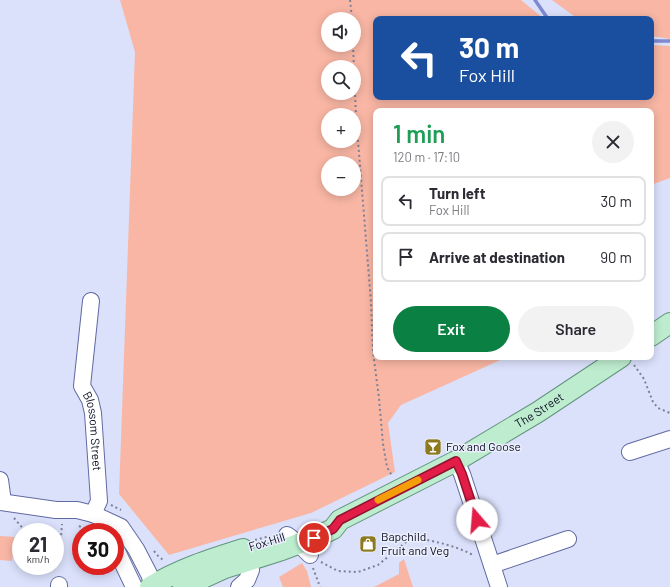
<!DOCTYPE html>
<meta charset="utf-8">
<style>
body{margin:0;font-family:Barlow,sans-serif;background:#f2f2f3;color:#2b2b33;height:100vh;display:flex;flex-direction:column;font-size:15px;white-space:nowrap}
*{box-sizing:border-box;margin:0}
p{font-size:13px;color:#7c7c81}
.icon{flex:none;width:22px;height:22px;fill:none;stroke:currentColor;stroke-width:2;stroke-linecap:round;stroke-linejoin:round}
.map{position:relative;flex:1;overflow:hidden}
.drawer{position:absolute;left:373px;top:108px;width:281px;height:252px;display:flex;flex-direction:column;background:#fff;border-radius:8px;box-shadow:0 2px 10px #0003}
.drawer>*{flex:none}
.top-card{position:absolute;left:373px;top:16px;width:281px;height:84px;border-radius:8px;box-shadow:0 2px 10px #0003;background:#1a4fa0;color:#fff;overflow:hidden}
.buttons{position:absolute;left:321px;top:12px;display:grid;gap:8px}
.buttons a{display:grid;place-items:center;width:40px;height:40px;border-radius:50%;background:#fff;box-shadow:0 2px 10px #0003;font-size:20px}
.speed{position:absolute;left:12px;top:523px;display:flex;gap:8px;font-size:20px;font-weight:700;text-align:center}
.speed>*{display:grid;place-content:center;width:52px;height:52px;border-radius:50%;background:#fff;box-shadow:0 2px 10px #0003;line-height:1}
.speed small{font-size:10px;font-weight:400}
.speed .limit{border:6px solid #d22;background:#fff;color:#111}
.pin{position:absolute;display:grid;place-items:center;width:34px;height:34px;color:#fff;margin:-17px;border:2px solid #fff;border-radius:50%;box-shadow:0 1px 4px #0007}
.me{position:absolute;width:44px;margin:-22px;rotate:342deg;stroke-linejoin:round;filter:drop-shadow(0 0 3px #0008)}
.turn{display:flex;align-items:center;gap:14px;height:84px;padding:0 20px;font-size:18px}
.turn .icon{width:52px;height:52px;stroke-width:2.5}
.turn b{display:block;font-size:28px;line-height:34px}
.round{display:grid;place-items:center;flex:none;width:42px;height:42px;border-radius:21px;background:#f2f2f3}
.overview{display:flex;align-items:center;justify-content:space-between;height:68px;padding:0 20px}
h1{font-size:24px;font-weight:600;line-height:30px;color:#1e9e55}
.action{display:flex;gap:8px;margin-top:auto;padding:8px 20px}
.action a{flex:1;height:46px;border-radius:24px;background:#0b8043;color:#fff;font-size:16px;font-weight:600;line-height:46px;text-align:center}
.action a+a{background:#f2f2f3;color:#2b2b33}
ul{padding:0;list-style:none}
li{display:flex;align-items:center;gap:12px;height:50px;margin:0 8px 6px;padding:0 12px;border:2px solid #e1e1e2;border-radius:8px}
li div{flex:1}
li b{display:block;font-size:15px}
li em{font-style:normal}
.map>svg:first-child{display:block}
.green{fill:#f9b6a4;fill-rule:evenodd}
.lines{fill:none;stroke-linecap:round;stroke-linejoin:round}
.stream{stroke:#7f8ad0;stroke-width:3.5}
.minor-casing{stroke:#606aa2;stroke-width:18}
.major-casing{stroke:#63957e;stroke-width:22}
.path{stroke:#7c8098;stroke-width:2;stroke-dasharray:2 3;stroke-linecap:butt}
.minor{stroke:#fff;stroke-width:16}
.major{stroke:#beeccf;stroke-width:20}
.route-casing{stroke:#92132f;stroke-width:10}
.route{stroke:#e11d48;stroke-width:7}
.slow{stroke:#f59e0b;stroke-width:7}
.labels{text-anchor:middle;stroke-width:3;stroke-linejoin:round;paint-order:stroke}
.street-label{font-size:12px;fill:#0a0c22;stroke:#eceffc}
.poi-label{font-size:12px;fill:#0a0c22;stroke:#eceffc;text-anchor:start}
</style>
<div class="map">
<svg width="670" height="587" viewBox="0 0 670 587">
<rect width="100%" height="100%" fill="#dbe1fb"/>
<path class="green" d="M 120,0 L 521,0 L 544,19 L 376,19 L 376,97 L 651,97 L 651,45 L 670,46 L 670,178 L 651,185 L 651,111 L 376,111 L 376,357 L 507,357 L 401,405 L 388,423 L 395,472 L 311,513 L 169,555 L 119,494 L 135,52 ZM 328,19 L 354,19 L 354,45 L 328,45 ZM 328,67 L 354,67 L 354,93 L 328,93 ZM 328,115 L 354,115 L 354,141 L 328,141 ZM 328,163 L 354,163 L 354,189 L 328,189 Z
M 552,0 L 670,0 L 670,39 L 651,36 L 651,19 L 578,19 Z
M 0,536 L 15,537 L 12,561 L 0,560 Z
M 404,559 L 413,587 L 374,587 L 399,574 L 399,563 Z
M 302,563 L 307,571 L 311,587 L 283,587 L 279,577 Z"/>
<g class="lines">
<path class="stream" d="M 535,0 L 548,19
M 651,41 L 670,41"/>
<g class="minor-casing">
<g id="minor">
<path id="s1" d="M 91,301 L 82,386 L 90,400 L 93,413 L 99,501 L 93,514"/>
<path d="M 630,452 L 670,439"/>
<path d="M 456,461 L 462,474 L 499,587"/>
<path d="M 0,480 L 3,502"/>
<path d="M 0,502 L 56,510 L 77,510 L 93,514 L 121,527 L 136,549 L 149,574 L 154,587"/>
<path d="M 287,535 L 299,544 L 310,555"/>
<path d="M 115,547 L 134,587"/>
<path d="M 492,565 L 568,539"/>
<path d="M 59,587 L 59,585"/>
<path d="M 239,587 L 247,580 L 251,570 L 248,560 L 240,552"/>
</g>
</g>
<g class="major-casing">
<g id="major">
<path d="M 651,336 L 670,323"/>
<path d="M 150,587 C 179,569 211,559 243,549"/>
<path id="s2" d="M 183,587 L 225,568 L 282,550 L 314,538 L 333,529 L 340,520 L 456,461 L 538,412 L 621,357"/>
</g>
</g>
<path class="path" d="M 350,0 L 352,19
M 353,45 L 356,116 L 371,302 L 373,352 L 379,398 L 383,444 L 387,467 L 392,476
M 634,365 L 644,379 L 653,402 L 658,408 L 670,413
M 111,505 L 121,510
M 14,518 L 26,532
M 79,526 L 90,532
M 255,540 L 270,536
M 55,549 L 60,550 L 62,524
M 154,551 L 159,557 L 165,561
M 321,562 L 338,571 L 358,572 L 378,565 L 412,537 C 433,541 454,545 473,555
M 313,568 L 320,587"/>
<use href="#minor" class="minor"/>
<use href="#major" class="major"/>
</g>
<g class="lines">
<g class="route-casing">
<path id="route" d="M 314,538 L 333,529 L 340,520 L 456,461 L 462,474 L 477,520"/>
</g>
<use href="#route" class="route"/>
<path class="slow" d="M 378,500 L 418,480"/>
</g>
<defs>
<g id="bar-square" transform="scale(0.9)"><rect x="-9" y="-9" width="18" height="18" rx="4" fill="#8d791e" stroke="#eceffc"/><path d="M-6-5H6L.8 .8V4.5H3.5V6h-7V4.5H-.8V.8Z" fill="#fff"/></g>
<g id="shop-square" transform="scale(0.9)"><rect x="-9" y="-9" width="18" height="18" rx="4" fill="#8d791e" stroke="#eceffc"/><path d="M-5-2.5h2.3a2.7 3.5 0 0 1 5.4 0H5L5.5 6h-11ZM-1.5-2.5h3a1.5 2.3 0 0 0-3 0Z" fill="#fff"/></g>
</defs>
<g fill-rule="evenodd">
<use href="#bar-square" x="433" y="447"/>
<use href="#shop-square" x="368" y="544"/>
</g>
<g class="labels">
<g class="street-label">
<text dy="4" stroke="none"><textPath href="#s2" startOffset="400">The Street</textPath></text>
<text dy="4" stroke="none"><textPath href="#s1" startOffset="133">Blossom Street</textPath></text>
<text transform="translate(267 542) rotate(-17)" y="4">Fox Hill</text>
</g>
<g class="poi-label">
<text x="446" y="451">Fox and Goose</text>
<text x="381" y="541">Bapchild<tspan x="381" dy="14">Fruit and Veg</tspan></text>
</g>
</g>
</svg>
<div class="buttons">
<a><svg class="icon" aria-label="sound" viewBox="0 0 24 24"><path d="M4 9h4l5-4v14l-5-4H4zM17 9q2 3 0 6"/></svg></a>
<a><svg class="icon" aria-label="search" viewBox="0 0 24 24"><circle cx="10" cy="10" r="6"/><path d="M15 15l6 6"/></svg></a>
<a>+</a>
<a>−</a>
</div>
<div class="speed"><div>21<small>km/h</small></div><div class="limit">30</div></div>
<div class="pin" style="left:314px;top:538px;background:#d93025"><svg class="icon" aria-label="arrive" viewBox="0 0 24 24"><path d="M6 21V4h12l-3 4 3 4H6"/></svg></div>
<svg class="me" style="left:477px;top:520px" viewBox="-20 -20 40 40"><circle r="19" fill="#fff"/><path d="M0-13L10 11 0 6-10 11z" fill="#e11d48"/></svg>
<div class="top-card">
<div class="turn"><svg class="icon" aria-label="left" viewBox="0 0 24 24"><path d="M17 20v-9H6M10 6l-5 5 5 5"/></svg><div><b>30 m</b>Fox Hill</div></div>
</div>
<section class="drawer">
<div class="overview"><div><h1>1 min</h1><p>120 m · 17:10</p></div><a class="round"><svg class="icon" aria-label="close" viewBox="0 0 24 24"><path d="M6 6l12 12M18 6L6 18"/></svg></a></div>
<ul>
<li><svg class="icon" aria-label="left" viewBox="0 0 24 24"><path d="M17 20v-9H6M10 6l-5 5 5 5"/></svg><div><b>Turn left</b><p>Fox Hill</p></div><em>30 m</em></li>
<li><svg class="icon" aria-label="arrive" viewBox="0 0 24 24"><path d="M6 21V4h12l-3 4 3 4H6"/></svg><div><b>Arrive at destination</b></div><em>90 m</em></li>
</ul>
<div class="action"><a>Exit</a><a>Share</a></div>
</section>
</div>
